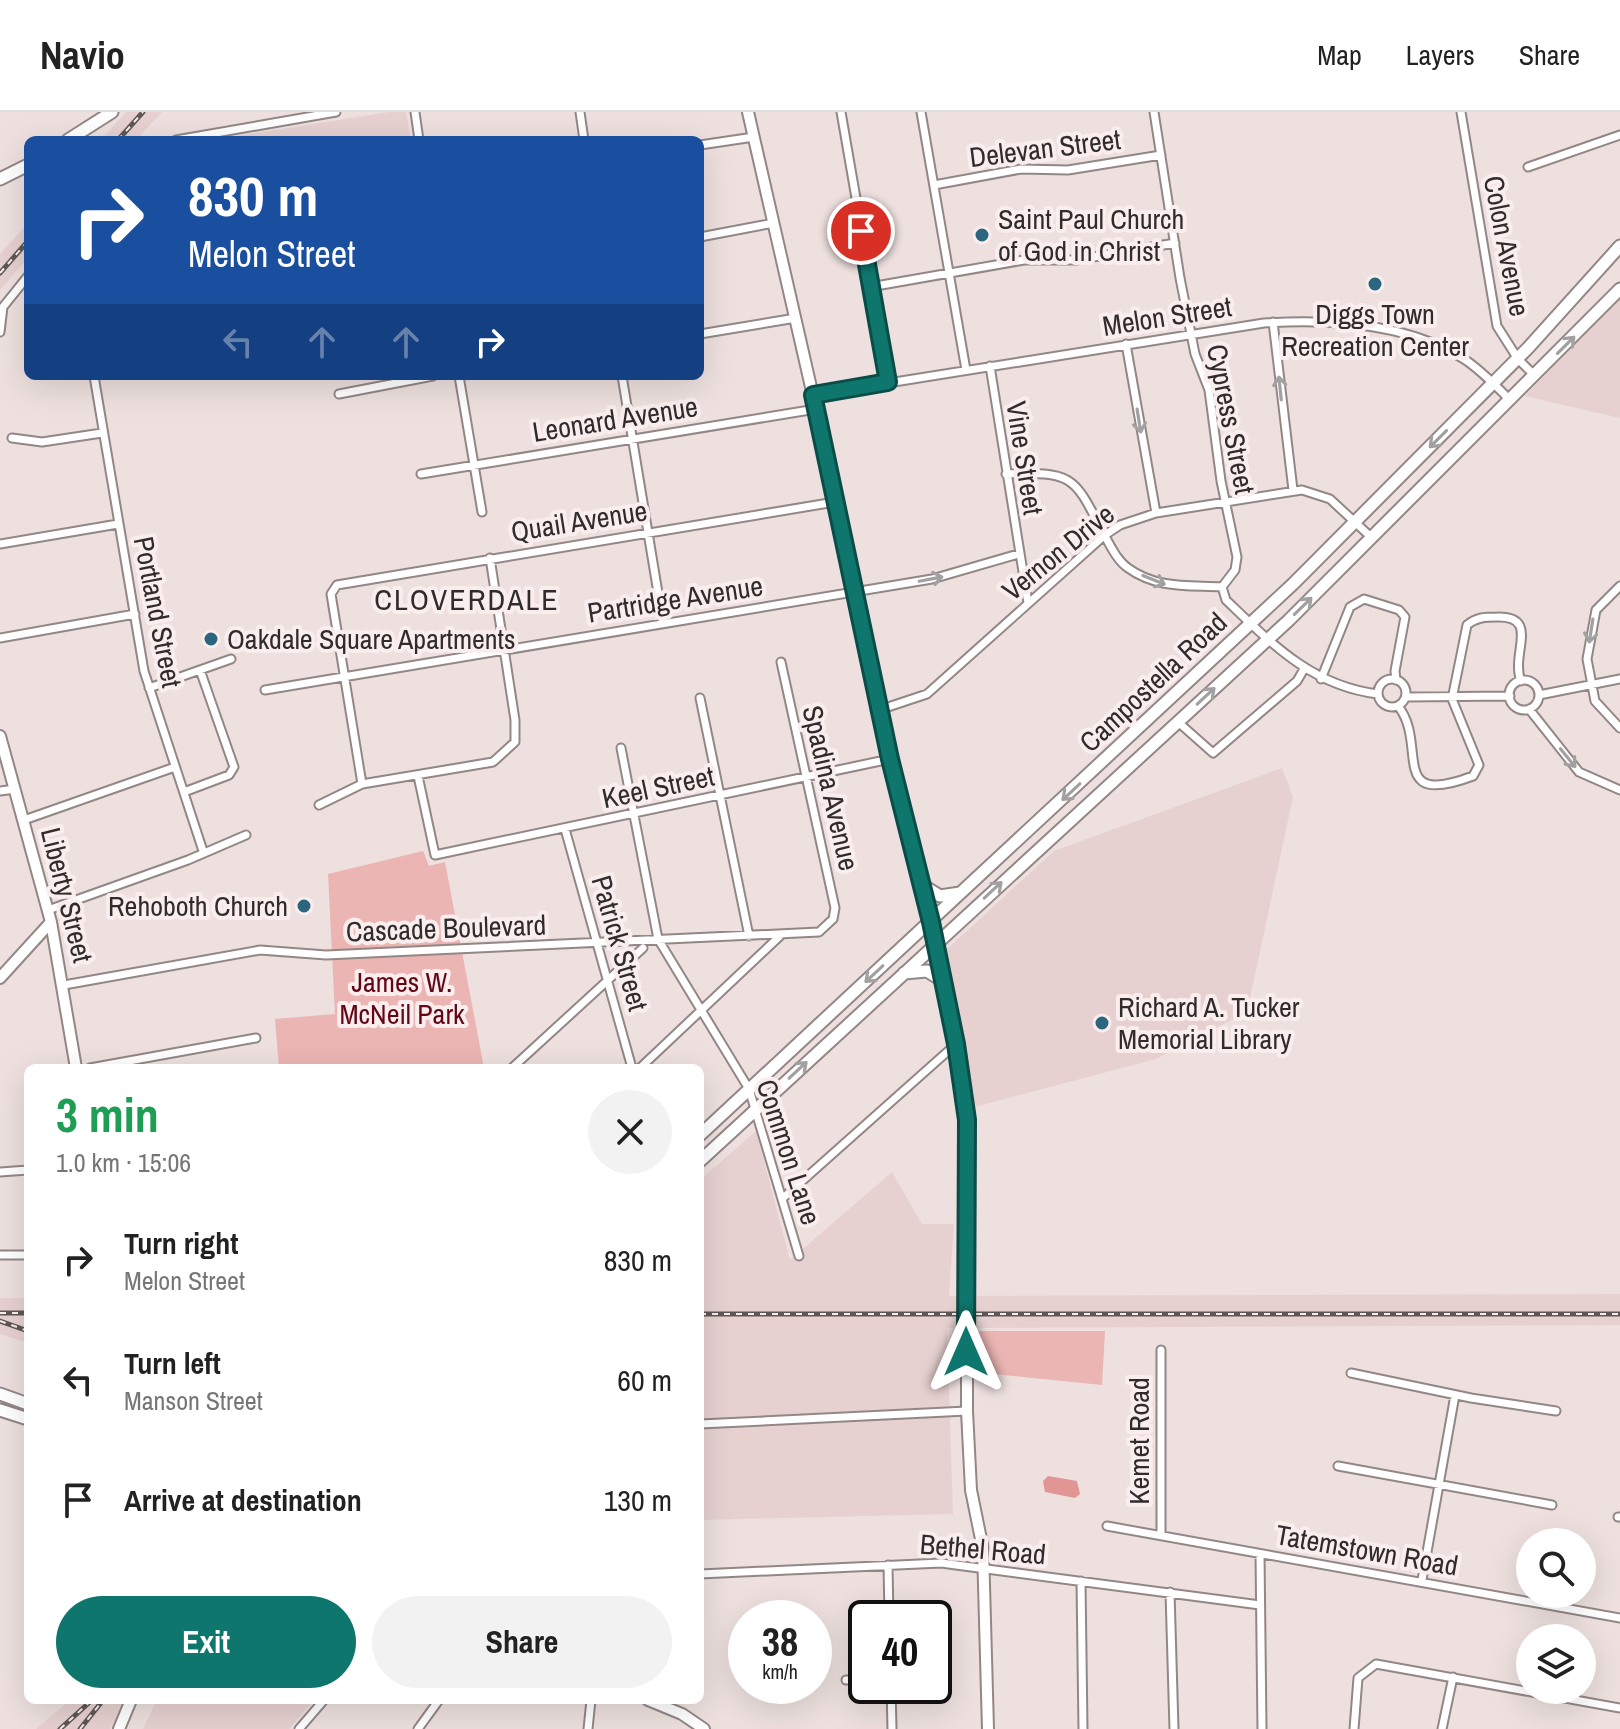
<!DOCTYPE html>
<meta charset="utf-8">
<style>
body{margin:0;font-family:"Archivo Narrow",sans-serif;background:#f2f2f2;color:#222;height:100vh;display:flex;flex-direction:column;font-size:30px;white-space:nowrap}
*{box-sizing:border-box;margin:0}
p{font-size:26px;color:#767676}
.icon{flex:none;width:44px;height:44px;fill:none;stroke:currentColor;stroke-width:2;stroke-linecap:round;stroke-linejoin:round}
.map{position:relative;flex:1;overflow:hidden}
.details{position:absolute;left:24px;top:952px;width:680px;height:640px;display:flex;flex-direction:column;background:#fff;border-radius:12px;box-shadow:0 8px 32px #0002}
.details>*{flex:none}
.top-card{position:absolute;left:24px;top:24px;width:680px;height:244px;border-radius:12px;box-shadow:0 8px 32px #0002;background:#1a4fa0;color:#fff;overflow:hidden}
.tools{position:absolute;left:1516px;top:1416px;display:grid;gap:16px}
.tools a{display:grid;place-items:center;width:80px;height:80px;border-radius:50%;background:#fff;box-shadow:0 8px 32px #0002;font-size:40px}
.speed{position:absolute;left:728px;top:1488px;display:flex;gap:16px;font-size:40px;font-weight:700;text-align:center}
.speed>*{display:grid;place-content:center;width:104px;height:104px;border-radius:50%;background:#fff;box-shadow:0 8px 32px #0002;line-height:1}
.speed small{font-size:20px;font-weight:400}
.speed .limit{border:4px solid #111;border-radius:12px;background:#fff;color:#111}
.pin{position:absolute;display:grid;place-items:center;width:68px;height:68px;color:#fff;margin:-34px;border:4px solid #fff;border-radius:50%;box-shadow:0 2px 8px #0007}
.me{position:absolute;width:88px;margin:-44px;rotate:0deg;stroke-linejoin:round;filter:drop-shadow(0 0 6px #0008)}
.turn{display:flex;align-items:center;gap:28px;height:168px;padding:0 32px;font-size:36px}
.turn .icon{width:104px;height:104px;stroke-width:2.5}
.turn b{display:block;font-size:56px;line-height:68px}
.lanes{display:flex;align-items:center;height:76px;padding:0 32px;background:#0003;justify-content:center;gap:40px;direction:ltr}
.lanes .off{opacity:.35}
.round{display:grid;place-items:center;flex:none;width:84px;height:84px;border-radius:42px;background:#f2f2f2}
.summary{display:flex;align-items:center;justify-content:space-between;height:136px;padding:0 32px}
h1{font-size:48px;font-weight:700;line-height:60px;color:#1e9e55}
.primary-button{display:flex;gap:16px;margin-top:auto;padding:16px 32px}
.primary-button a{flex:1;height:92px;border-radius:48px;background:#0f766e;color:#fff;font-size:32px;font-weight:700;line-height:92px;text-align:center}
.primary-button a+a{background:#f2f2f2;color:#222}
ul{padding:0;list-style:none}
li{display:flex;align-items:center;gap:24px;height:120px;padding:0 32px}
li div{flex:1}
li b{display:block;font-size:30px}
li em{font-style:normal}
header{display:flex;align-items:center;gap:48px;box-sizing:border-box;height:112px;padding:0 40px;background:#fff;border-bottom:2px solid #e0e0e0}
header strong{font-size:38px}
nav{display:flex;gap:44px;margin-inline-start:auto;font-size:28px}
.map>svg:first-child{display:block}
.built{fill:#e6d1d0}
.green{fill:#ebb5b3}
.water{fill:#e19594}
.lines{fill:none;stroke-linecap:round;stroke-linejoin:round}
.street-casing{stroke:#938786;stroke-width:11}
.secondary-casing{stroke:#938786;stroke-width:14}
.primary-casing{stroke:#938786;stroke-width:15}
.street{stroke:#fff;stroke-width:7}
.secondary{stroke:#fff;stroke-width:10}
.primary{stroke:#fff;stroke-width:11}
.rail-casing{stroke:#5e5756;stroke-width:5}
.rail{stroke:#faeded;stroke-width:2;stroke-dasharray:6;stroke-linecap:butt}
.oneway{stroke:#a2a0a0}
.route-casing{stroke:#0a4d48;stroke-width:20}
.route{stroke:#0f766e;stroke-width:14}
.poi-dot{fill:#2c657e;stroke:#faeded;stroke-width:3}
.labels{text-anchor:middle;stroke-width:8;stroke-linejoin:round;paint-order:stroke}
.street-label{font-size:28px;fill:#312c2c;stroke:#faeded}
.poi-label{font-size:28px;fill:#312c2c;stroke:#faeded;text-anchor:start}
.park-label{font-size:28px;fill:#620616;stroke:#faeded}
.neighbourhood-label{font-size:30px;letter-spacing:2px;fill:#312c2c;stroke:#faeded}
</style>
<header>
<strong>Navio</strong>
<nav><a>Map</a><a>Layers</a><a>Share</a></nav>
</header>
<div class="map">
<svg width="1620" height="1617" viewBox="0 0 1620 1617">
<rect width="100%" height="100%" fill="#ede0df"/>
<path class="built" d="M 126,0 L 162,0 L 136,28 L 101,28 Z
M 389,0 L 406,0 L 411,28 L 238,28 L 237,24 Z
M 28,111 L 28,146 L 0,178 L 0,142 Z
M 1620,185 L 1620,306 L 1525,284 Z
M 1282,656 L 1293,685 L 1247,900 L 1156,947 L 974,995 L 946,838 L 1054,739 Z
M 756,1019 L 790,1148 L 892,1060 L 922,1112 L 954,1112 L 949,1184 L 1620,1182 L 1620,1213 L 947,1216 L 953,1402 L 700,1408 L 700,1068 Z
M 0,1186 L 28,1186 L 28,1231 L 0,1222 Z
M 70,1588 L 124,1588 L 110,1617 L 36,1617 Z
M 157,1588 L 314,1588 L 289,1617 L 143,1617 Z"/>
<path class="green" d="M 423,739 L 429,754 L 445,750 L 484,956 L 279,956 L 275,907 L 335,902 L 328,762 Z
M 972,1219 L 1105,1219 L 1102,1273 L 974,1260 Z"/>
<path class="water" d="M 1048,1364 L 1077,1369 L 1080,1382 L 1075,1386 L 1045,1380 L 1043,1369 Z"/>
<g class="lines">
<g class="street-casing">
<path id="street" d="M 415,0 L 419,28
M 580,0 L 584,28
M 841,0 L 888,270
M 921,0 L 966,258
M 1154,0 L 1180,166 L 1195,242 L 1209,278 L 1221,369 L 1237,445 L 1235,458 L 1222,475
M 1461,0 L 1497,214 L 1518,247 L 1535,264
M 176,28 L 336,0
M 700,33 L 754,25
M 1528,55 L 1620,23
M 934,73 L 1021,57 L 1068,58 L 1161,43
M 700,125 L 774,111
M 870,175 L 1024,148 L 1076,148 L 1175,131
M 1273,210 L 1293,378
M 0,220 L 3,195 L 28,164
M 700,222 L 796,206
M 1126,232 L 1156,401
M 990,254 L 1028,491
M 94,264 L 144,559 L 203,739
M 459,264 L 482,400
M 622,264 L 663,511
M 339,282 L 433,264
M 813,283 L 1264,211 C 1328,207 1408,211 1464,247 C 1481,258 1496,274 1510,288
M 12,326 L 42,330 L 102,321
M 421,362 L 816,297
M 1006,362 C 1077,359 1074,366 1106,426 C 1112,437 1118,449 1128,456 C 1157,477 1188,473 1222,475
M 0,432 L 118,412
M 1620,474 L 1596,498 L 1587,547 L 1595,589 L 1620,616
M 1222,475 L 1226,488 C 1272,532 1312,574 1378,582
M 0,526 L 135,502
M 1321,567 L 1350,495 L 1364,487 L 1399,498 L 1405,505 L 1395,559 L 1396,568
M1378 581a14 14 0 1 1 28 0a14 14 0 1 1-28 0Z
M1509 583a15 15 0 1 1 30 0a15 15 0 1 1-30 0Z
M 149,576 L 231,547
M 265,578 L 932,467 L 1018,442
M 1539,583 L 1620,567
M 1406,585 L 1510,584
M 700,586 L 749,824
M 1398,594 C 1429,632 1386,697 1473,664 L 1479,653 L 1452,587 L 1467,513 C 1477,505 1485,505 1497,505 C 1541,504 1510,542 1521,569
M 1529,597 L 1579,660 L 1620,678
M 879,598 L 927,582 L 1105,423 L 1120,413 L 1156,401 L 1302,378 L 1330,387 L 1372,426
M 1178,610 L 1213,641 L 1297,569 L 1304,557
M 621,636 L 658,827 L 749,977 L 799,1144
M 418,664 L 435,743 L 890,647
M 362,672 L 331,482 L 337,473 L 835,390
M 0,679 L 15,677
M 184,680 L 229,663 L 234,655 L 200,558
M 319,693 L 362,672 L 493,650 L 515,630 L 515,608 L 490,446
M 24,708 L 175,655
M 565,717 L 632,956
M 48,798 L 188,748 L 246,723
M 64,873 L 260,838 L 326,843 L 819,820 L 833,807 L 835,796 L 781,550
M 90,956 L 256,926
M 512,956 L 643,836
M 640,956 L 781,823
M 0,1060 L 28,1058
M 783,1086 L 956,932
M 0,1143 L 28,1143
M 1351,1261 L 1471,1286 L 1556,1299
M 700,1312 L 967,1299
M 1338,1354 L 1552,1393
M 1618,1405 L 1620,1405
M 1107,1414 L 1620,1506
M 1161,1421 L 1161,1238
M 1260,1442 L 1262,1617
M 888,1453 L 889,1506
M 700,1462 L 941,1451 L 1260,1493
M 1422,1468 L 1455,1283
M 1081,1469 L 1083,1617
M 1170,1480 L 1174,1617
M 846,1568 L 866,1568
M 891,1574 L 892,1617
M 299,1617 L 324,1588
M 418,1617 L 439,1588
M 588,1617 L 591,1588
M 1354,1617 L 1358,1566 L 1376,1552 L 1620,1596
M 1442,1617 L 1453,1565"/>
</g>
<g class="secondary-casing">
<path id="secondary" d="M 748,0 L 816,297 L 889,646 L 931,810 L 956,932 L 967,1008 L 967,1299 L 971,1378 L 983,1437 L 988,1617
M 0,624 L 51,810 L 76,956
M 0,866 L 51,810
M 648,1588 L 682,1602 L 704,1617
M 119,1617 L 131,1588"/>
</g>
<g class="primary-casing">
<path id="primary" d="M 68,28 L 112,0
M 0,67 L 28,53
M 922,773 L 940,784 L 960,781
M 904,861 L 927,859 L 943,869
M 700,1023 L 1293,472 L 1528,236 L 1620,134
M 700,1049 L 1289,508 L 1620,177
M 0,1282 L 28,1292
M 0,1298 L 28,1307"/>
</g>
<use href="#street" class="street"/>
<use href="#secondary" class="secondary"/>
<use href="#primary" class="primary"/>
<g class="rail-casing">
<path id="rail" d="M 118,28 L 143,0
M 0,161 L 28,129
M 0,1201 L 28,1201
M 700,1202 L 1620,1202
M 0,1209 L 28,1219
M 60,1617 L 92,1588
M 80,1617 L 100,1592"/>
</g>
<use href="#rail" class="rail"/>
</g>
<defs><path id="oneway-shaft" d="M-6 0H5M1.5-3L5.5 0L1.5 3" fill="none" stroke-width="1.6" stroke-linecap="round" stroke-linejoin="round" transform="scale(2)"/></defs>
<g class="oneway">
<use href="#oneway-shaft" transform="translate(1566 233) rotate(-45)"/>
<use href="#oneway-shaft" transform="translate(1280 276) rotate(-96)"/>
<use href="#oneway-shaft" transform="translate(1139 309) rotate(81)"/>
<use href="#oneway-shaft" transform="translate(1438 327) rotate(135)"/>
<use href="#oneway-shaft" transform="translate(931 467) rotate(-11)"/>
<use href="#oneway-shaft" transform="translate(1154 468) rotate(22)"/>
<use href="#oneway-shaft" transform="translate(1303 494) rotate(-44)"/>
<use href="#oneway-shaft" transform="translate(1591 519) rotate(99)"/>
<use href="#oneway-shaft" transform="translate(1206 584) rotate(-43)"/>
<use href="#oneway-shaft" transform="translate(1568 646) rotate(51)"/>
<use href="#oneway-shaft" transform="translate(1071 680) rotate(137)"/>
<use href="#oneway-shaft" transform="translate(993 778) rotate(-43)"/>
<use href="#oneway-shaft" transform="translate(874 862) rotate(137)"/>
<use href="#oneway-shaft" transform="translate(798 958) rotate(-43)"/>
</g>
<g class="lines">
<g class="route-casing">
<path id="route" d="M 861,119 L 888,270 L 813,283 L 890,647 L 931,810 L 956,932 L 967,1008 L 966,1240"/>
</g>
<use href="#route" class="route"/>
</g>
<g class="poi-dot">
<circle cx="982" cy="123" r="8"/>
<circle cx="1375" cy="172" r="8"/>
<circle cx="211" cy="527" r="8"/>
<circle cx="304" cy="794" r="8"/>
<circle cx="1102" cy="911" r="8"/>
</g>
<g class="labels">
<g class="street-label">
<text transform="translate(1045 36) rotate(-7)" y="10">Delevan Street</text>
<text transform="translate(1507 134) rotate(79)" y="10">Colon Avenue</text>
<text transform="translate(1167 204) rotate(-9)" y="10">Melon Street</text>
<text transform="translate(615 307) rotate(-9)" y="10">Leonard Avenue</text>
<text transform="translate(1231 307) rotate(79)" y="10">Cypress Street</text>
<text transform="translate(1025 346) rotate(81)" y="10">Vine Street</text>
<text transform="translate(579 409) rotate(-9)" y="10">Quail Avenue</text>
<text transform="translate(1058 440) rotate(-39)" y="10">Vernon Drive</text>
<text transform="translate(675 487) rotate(-9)" y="10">Partridge Avenue</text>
<text transform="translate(158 500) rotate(79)" y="10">Portland Street</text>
<text transform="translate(1153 570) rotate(-43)" y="10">Campostella Road</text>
<text transform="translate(658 675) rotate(-12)" y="10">Keel Street</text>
<text transform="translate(831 676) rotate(77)" y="10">Spadina Avenue</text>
<text transform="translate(67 783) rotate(76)" y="10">Liberty Street</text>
<text transform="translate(446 816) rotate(-2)" y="10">Cascade Boulevard</text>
<text transform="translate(620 831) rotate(74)" y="10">Patrick Street</text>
<text transform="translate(789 1040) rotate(72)" y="10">Common Lane</text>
<text transform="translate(1139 1329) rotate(-90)" y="10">Kemet Road</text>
<text transform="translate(983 1437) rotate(5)" y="10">Bethel Road</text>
<text transform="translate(1367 1438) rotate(10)" y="10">Tatemstown Road</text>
</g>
<g class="poi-label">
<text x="998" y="117">Saint Paul Church<tspan x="998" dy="32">of God in Christ</tspan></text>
<text x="1375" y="212" text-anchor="middle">Diggs Town<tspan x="1375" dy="32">Recreation Center</tspan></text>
<text x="227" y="537">Oakdale Square Apartments</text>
<text x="288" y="804" text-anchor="end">Rehoboth Church</text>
<text x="1118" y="905">Richard A. Tucker<tspan x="1118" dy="32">Memorial Library</tspan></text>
</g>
<g class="park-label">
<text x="402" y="880">James W.<tspan x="402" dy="32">McNeil Park</tspan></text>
</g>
<g class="neighbourhood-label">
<text x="467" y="498">CLOVERDALE</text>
</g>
</g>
</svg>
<div class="tools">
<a><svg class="icon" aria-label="search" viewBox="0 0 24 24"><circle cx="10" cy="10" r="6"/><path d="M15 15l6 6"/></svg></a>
<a><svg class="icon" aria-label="layers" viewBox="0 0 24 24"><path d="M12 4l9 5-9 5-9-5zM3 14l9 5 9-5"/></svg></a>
</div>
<div class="speed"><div>38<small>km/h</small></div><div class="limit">40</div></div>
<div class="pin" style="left:861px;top:119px;background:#d93025"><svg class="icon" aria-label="arrive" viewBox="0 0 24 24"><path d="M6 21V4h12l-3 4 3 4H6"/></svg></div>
<svg class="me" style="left:966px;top:1240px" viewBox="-20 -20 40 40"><path d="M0-17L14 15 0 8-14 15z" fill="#0f766e" stroke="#fff" stroke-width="4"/></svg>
<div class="top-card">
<div class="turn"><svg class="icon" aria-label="right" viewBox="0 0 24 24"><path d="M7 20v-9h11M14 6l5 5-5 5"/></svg><div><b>830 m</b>Melon Street</div></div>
<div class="lanes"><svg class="icon off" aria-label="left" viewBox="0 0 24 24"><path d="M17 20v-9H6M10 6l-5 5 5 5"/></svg><svg class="icon off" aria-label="ahead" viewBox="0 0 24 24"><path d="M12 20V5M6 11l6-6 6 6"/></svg><svg class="icon off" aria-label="ahead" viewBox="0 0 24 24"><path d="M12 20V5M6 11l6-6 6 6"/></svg><svg class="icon" aria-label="right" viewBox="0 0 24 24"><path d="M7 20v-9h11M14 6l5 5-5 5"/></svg></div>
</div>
<section class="details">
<div class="summary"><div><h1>3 min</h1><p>1.0 km · 15:06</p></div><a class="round"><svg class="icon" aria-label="close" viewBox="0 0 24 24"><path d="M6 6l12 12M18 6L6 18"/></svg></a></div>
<ul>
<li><svg class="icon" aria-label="right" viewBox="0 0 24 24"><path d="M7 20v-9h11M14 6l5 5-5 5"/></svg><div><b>Turn right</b><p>Melon Street</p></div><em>830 m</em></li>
<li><svg class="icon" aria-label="left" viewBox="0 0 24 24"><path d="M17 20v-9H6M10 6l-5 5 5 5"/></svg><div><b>Turn left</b><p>Manson Street</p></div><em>60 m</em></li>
<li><svg class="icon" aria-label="arrive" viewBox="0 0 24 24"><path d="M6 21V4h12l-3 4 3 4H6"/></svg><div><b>Arrive at destination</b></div><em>130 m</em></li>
</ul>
<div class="primary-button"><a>Exit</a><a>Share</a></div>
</section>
</div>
